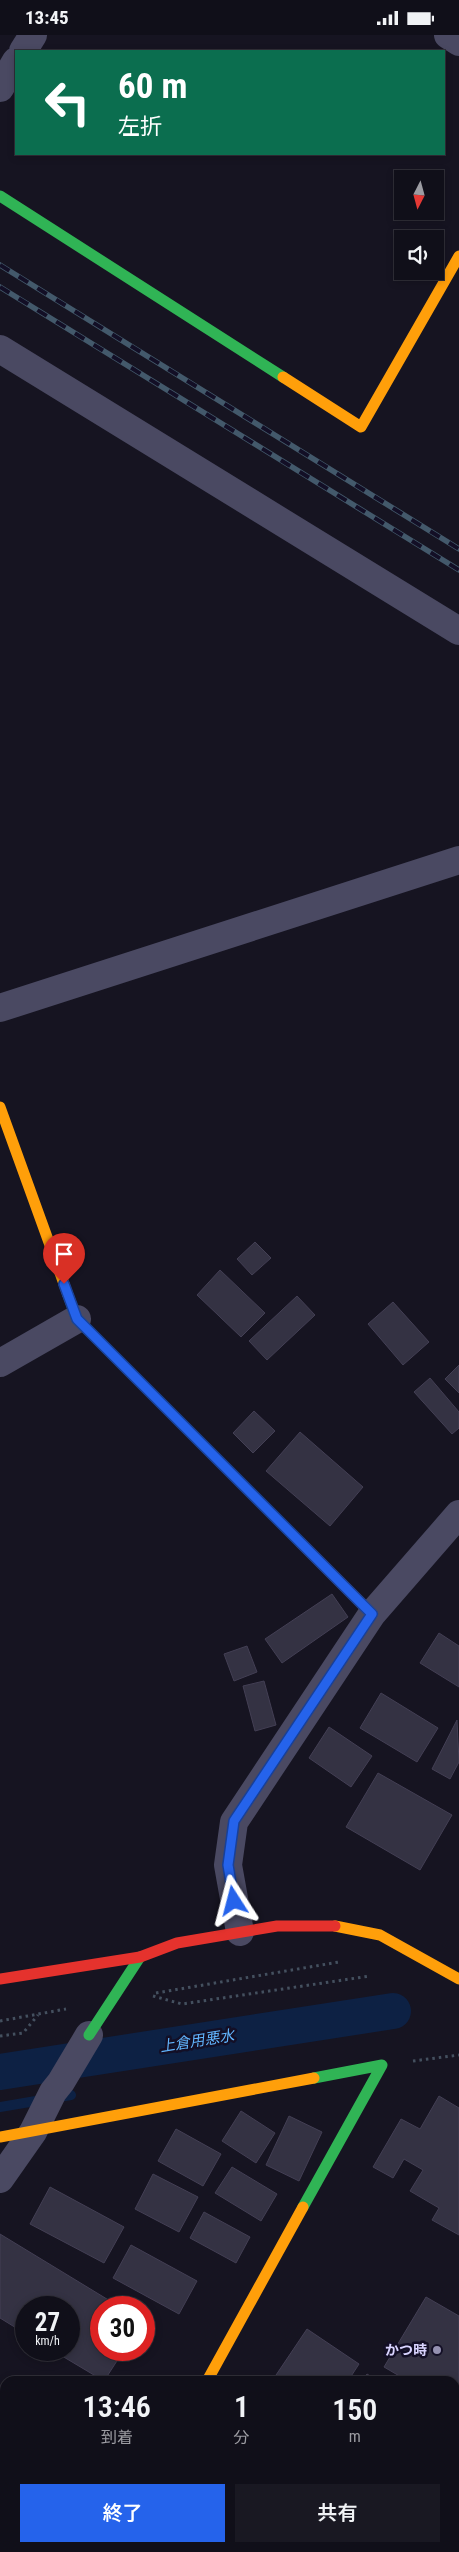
<!DOCTYPE html>
<html lang="ja">
<meta charset="utf-8">
<style>
body{margin:0;font-family:"Roboto Condensed","Noto Sans JP",sans-serif;background:#191822;color:#f1f3f6;height:100vh;display:flex;flex-direction:column;font-size:19px;white-space:nowrap}
*{box-sizing:border-box;margin:0}
p{font-size:16px;color:#9c9ca2}
.icon{flex:none;width:28px;height:28px;fill:none;stroke:currentColor;stroke-width:2;stroke-linecap:round;stroke-linejoin:round}
.map{position:relative;flex:1;overflow:hidden}
.drawer{position:absolute;left:0px;top:2341px;width:460px;height:176px;display:flex;flex-direction:column;background:#100f19;border-radius:15px 15px 0 0;box-shadow:0 2px 8px #0003,0 0 0 1px #302f38}
.drawer>*{flex:none}
.top-card{position:absolute;left:15px;top:15px;width:430px;height:105px;border-radius:0px;box-shadow:0 2px 8px #0003,0 0 0 1px #302f38;background:#0b6e4f;color:#fff;overflow:hidden}
.needle{width:32px;rotate:186deg}
.fabs{position:absolute;left:394px;top:135px;display:grid;gap:10px}
.fabs a{display:grid;place-items:center;width:50px;height:50px;border-radius:0px;background:#100f19;box-shadow:0 2px 8px #0003,0 0 0 1px #302f38;font-size:25px}
.speed{position:absolute;left:15px;top:2261px;display:flex;gap:10px;font-size:25px;font-weight:700;text-align:center}
.speed>*{display:grid;place-content:center;width:65px;height:65px;border-radius:50%;background:#100f19;box-shadow:0 2px 8px #0003,0 0 0 1px #302f38;line-height:1}
.speed small{font-size:12px;font-weight:400}
.speed .limit{border:8px solid #d22;background:#fff;color:#111}
.pin{position:absolute;display:grid;place-items:center;width:42px;height:42px;color:#fff;margin:-51px -21px;border-radius:50% 50% 50% 0;rotate:-45deg;box-shadow:0 0 5px #0007}
.pin .icon{rotate:45deg}
.me{position:absolute;width:55px;margin:-28px;rotate:351deg;stroke-linejoin:round;filter:drop-shadow(0 0 4px #0008)}
.turn{display:flex;align-items:center;gap:18px;height:105px;padding:0 20px;font-size:22px}
.turn .icon{width:65px;height:65px;stroke-width:2.5}
.turn b{display:block;font-size:35px;line-height:42px}
.eta{display:flex;justify-content:space-evenly;align-items:center;height:85px;text-align:center}
.eta b{font-size:30px;font-weight:600;line-height:35px}
.primary-button{display:flex;gap:10px;margin-top:auto;padding:10px 20px}
.primary-button a{flex:1;height:58px;border-radius:0px;background:#2563eb;color:#fff;font-size:20px;font-weight:600;line-height:58px;text-align:center}
.primary-button a+a{background:#191822;color:#f1f3f6}
.status{display:flex;justify-content:space-between;align-items:center;height:35px;padding:0 25px;background:#100f19;direction:ltr}
.status svg{height:14px;fill:currentColor}
.map>svg:first-child{display:block}
.lines{fill:none;stroke-linecap:round;stroke-linejoin:round}
.stream{stroke:#0d2144;stroke-width:10}
.canal{stroke:#0d2144;stroke-width:36}
.building{fill:#343243;stroke:#433f54}
.path{stroke:#44505f;stroke-width:3;stroke-dasharray:2.5 4;stroke-linecap:butt}
.street{stroke:#4a4962;stroke-width:28}
.fast{stroke:#30b455;stroke-width:11}
.slow{stroke:#ff9f0a;stroke-width:11}
.jam{stroke:#e5322d;stroke-width:11}
.rail-casing{stroke:#43596b;stroke-width:5.5}
.rail{stroke:#130f26;stroke-width:4;stroke-dasharray:11;stroke-linecap:butt}
.route-casing{stroke:#184099;stroke-width:12}
.route{stroke:#2563eb;stroke-width:9}
.poi-dot{fill:#9591b1;stroke:#130f26;stroke-width:2}
.labels{text-anchor:middle;stroke-width:5;stroke-linejoin:round;paint-order:stroke}
.poi-label{font-size:14px;font-weight:bold;fill:#d9d4ff;stroke:#130f26;text-anchor:end}
.water-label{font-size:15px;font-style:italic;fill:#62b6ff;stroke:#130f26}
</style>
<div class="status"><b>13:45</b><svg viewBox="0 0 49 12"><path d="M0 12V9h3v3zM5 12V6h3v6zM10 12V3h3v9zM15 12V0h3v12zM26 1h20v11H26zM47 4h2v5h-2z"/></svg></div>
<div class="map">
<svg width="459" height="2517" viewBox="0 0 459 2517">
<rect width="100%" height="100%" fill="#161421"/>
<g class="lines">
<path class="stream" d="M 0,2072 L 71,2060"/>
<path class="canal" d="M 0,2037 L 393,1976"/>
</g>
<path class="building" d="M 255,1207 L 271,1223 L 252,1240 L 237,1224 Z
M 220,1235 L 265,1278 L 241,1302 L 197,1260 Z
M 297,1261 L 315,1280 L 267,1325 L 249,1306 Z
M 393,1267 L 429,1307 L 403,1330 L 368,1289 Z
M 459,1330 L 459,1358 L 445,1344 Z
M 430,1343 L 459,1377 L 459,1393 L 452,1399 L 414,1357 Z
M 254,1376 L 275,1396 L 253,1418 L 233,1398 Z
M 300,1397 L 363,1452 L 330,1491 L 266,1436 Z
M 332,1559 L 348,1582 L 282,1628 L 265,1604 Z
M 439,1598 L 459,1611 L 459,1652 L 420,1628 Z
M 247,1611 L 257,1637 L 234,1646 L 224,1619 Z
M 264,1646 L 276,1690 L 255,1696 L 243,1651 Z
M 381,1658 L 438,1693 L 417,1727 L 360,1693 Z
M 457,1685 L 459,1727 L 450,1744 L 432,1734 Z
M 329,1692 L 372,1721 L 351,1752 L 309,1723 Z
M 378,1738 L 452,1780 L 420,1835 L 346,1792 Z
M 439,2061 L 459,2073 L 459,2200 L 432,2185 L 439,2173 L 410,2156 L 423,2135 L 404,2124 L 393,2143 L 373,2132 L 401,2084 L 420,2094 Z
M 241,2076 L 275,2098 L 256,2128 L 222,2106 Z
M 289,2081 L 322,2097 L 299,2146 L 266,2130 Z
M 176,2094 L 221,2119 L 203,2151 L 158,2126 Z
M 232,2132 L 277,2159 L 261,2186 L 215,2158 Z
M 153,2139 L 198,2162 L 179,2197 L 135,2174 Z
M 50,2152 L 124,2192 L 104,2228 L 30,2189 Z
M 204,2177 L 250,2202 L 236,2228 L 190,2203 Z
M 0,2199 L 120,2272 L 101,2272 L 101,2315 L 124,2315 L 104,2346 L 52,2315 L 69,2315 L 69,2272 L 26,2272 L 26,2299 L 0,2283 Z
M 131,2210 L 197,2246 L 179,2279 L 113,2243 Z
M 426,2262 L 459,2281 L 459,2357 L 455,2364 L 455,2346 L 408,2346 L 384,2332 Z
M 307,2294 L 359,2329 L 348,2346 L 272,2346 Z
M 367,2339 L 378,2346 L 362,2346 Z"/>
<g class="lines">
<path class="path" d="M 156,1958 L 339,1927
M 153,1961 L 182,1969 L 370,1941
M 0,1986 L 66,1974
M 0,2001 L 23,1998 L 38,1980
M 413,2026 L 459,2020"/>
<path class="street" d="M 448,0 L 459,7
M 23,16 L 33,0
M 0,53 L 16,26
M 0,314 L 459,596
M 0,973 L 459,825
M 0,1328 L 77,1284
M 240,1897 L 228,1830 L 234,1787 L 372,1579 L 459,1479
M 0,2144 L 33,2097 L 53,2057 L 61,2047 L 89,2000
M 0,2501 L 5,2501
M 433,2512 L 446,2517"/>
<path class="fast" d="M 0,161 L 283,342
M 68,1260 L 77,1284 L 301,1508
M 89,2000 L 140,1922
M 303,2172 L 382,2030 L 314,2043"/>
<path class="slow" d="M 283,342 L 361,392 L 459,221
M 0,1072 L 68,1260
M 301,1508 L 372,1579
M 335,1891 L 380,1900 L 459,1944
M 0,2102 L 314,2043
M 207,2346 L 303,2172"/>
<path class="jam" d="M 0,1944 L 140,1922 L 177,1908 L 277,1891 L 335,1891"/>
<g class="rail-casing">
<path id="rail" d="M 0,230 L 459,514
M 0,252 L 459,535"/>
</g>
<use href="#rail" class="rail"/>
</g>
<g class="lines">
<g class="route-casing">
<path id="route" d="M 64,1249 L 77,1284 L 372,1579 L 234,1786 L 228,1830 L 234,1866"/>
</g>
<use href="#route" class="route"/>
</g>
<circle class="poi-dot" cx="437" cy="2315" r="5"/>
<g class="labels">
<g class="poi-label">
<text x="427" y="2320">かつ時</text>
</g>
<g class="water-label">
<text transform="translate(197 2006) rotate(-9)" y="5">上倉用悪水</text>
</g>
</g>
</svg>
<div class="fabs">
<a><svg class="needle" viewBox="-14 -14 28 28"><path d="M0-13l5 13h-10z" fill="#e53935"/><path d="M0 13l5-13h-10z" fill="#9c9ca2"/></svg></a>
<a><svg class="icon" aria-label="sound" viewBox="0 0 24 24"><path d="M4 9h4l5-4v14l-5-4H4zM17 9q2 3 0 6"/></svg></a>
</div>
<div class="speed"><div>27<small>km/h</small></div><div class="limit">30</div></div>
<div class="pin" style="left:64px;top:1249px;background:#d93025"><svg class="icon" aria-label="arrive" viewBox="0 0 24 24"><path d="M6 21V4h12l-3 4 3 4H6"/></svg></div>
<svg class="me" style="left:234px;top:1866px" viewBox="-20 -20 40 40"><path d="M0-17L14 15 0 8-14 15z" fill="#2563eb" stroke="#fff" stroke-width="4"/></svg>
<div class="top-card">
<div class="turn"><svg class="icon" aria-label="left" viewBox="0 0 24 24"><path d="M17 20v-9H6M10 6l-5 5 5 5"/></svg><div><b>60 m</b>左折</div></div>
</div>
<section class="drawer">
<div class="eta">
<div><b>13:46</b><p>到着</p></div>
<div><b>1</b><p>分</p></div>
<div><b>150</b><p>m</p></div>
</div>
<div class="primary-button"><a>終了</a><a>共有</a></div>
</section>
</div>
